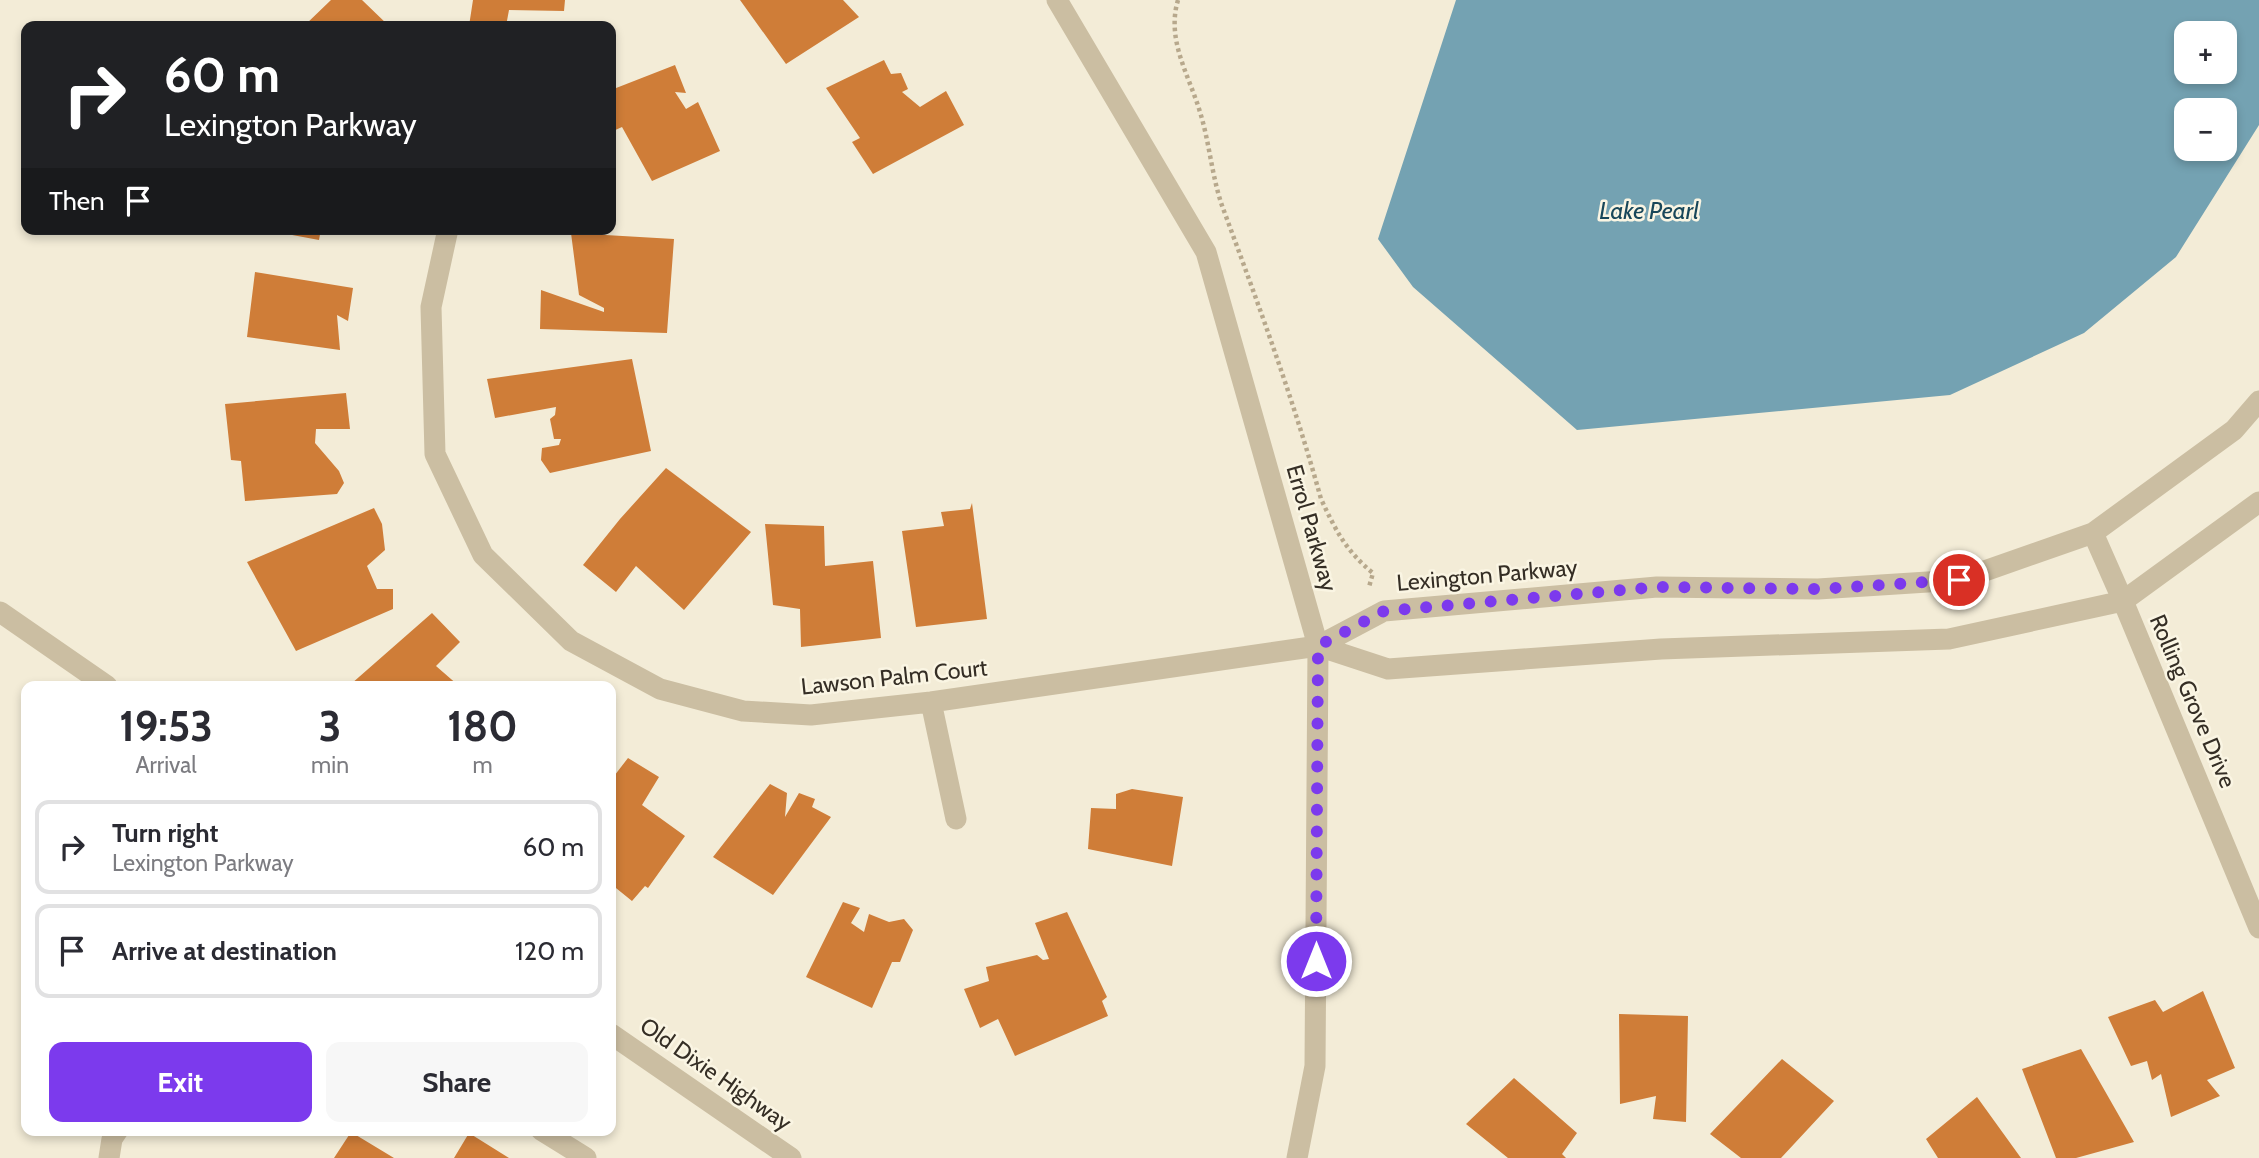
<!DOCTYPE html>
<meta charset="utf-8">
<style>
body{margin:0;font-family:Cabin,sans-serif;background:#f7f7f7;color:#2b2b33;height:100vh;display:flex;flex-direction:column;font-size:26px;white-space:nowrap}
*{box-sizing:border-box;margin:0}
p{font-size:23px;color:#7c7c81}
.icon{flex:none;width:38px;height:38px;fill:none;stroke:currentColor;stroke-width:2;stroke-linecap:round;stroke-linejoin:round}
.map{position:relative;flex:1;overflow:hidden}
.drawer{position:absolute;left:21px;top:681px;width:595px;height:455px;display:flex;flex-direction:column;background:#fff;border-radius:14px;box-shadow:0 4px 10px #0003}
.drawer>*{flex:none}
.top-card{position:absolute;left:21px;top:21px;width:595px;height:214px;border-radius:14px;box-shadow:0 4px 10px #0003;background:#202124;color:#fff;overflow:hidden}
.fabs{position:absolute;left:2174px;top:21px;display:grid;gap:14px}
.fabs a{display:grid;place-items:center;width:63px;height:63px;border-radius:14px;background:#fff;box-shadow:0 4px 10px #0003;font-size:35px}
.pin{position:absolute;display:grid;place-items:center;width:60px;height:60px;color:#fff;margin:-30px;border:4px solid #fff;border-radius:50%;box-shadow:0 2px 7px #0007}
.me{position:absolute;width:77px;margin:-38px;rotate:0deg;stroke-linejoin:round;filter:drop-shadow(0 0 5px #0008)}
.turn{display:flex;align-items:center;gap:24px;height:147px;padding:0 28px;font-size:32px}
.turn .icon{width:91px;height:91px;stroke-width:2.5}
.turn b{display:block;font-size:49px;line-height:60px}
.then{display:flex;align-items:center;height:66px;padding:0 28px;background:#0003;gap:14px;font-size:26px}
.eta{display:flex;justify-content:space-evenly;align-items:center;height:119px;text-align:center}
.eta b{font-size:42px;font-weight:700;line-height:49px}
.primary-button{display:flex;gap:14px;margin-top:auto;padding:14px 28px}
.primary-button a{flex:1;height:80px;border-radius:14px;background:#7c3aed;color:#fff;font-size:28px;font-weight:700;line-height:80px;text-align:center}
.primary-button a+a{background:#f7f7f7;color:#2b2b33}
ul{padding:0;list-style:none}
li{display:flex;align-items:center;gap:21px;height:94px;margin:0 14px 10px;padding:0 14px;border:4px solid #e1e1e2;border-radius:14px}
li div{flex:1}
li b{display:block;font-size:26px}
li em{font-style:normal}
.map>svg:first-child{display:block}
.water{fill:#74a2b2;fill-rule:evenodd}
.building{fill:#cf7d38}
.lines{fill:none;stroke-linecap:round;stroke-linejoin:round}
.path{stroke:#b7a88c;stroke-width:4.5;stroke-dasharray:3.5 3.5;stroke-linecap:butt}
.minor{stroke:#cbbea2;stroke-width:21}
.route{stroke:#7c3aed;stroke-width:12;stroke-dasharray:0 21.6}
.labels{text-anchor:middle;stroke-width:5;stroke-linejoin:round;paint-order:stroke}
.street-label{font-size:23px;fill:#352e25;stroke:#faf5e3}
.water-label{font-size:24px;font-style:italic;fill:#18475a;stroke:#faf5e3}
</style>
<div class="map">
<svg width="2259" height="1158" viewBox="0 0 2259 1158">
<rect width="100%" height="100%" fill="#f3ecd7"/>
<path class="water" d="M 1456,0 L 2259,0 L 2259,125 L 2176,257 L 2084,333 L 1950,395 L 1577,430 L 1413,287 L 1378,239 ZM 2186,33 L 2224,33 L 2224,72 L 2186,72 ZM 2186,110 L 2224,110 L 2224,149 L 2186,149 Z"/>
<path class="building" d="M 331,0 L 362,0 L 389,26 L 304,26 Z
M 473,0 L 565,0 L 564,11 L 509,10 L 506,26 L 469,26 Z
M 740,0 L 843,0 L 859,17 L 786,64 Z
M 884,60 L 891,74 L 901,73 L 908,89 L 902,92 L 920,107 L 946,91 L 964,125 L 873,174 L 852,142 L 860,138 L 826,88 Z
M 675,65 L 686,93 L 675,92 L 686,109 L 698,102 L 720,151 L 652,181 L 622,127 L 611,132 L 611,90 Z
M 260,229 L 321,229 L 319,240 Z
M 571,233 L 674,239 L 667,333 L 540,329 L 541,290 L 604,312 L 604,308 L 579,295 Z
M 255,272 L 353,288 L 348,321 L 337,315 L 340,350 L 247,337 Z
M 632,359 L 651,451 L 550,473 L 541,460 L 542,448 L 559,445 L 561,439 L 554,439 L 550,419 L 555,415 L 556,407 L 495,418 L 487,379 Z
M 346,393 L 350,429 L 316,429 L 315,443 L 339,471 L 344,483 L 337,494 L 245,501 L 241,461 L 231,460 L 225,404 Z
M 666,468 L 751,532 L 684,610 L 636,566 L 616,592 L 583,565 L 620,519 Z
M 972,503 L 987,619 L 916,627 L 902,531 L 944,526 L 941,512 L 970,509 Z
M 374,508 L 382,524 L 385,550 L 367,566 L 377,589 L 393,589 L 393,609 L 296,651 L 247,562 Z
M 765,524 L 824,526 L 825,566 L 873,561 L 881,638 L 801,647 L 800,609 L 773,605 Z
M 432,613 L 460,642 L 436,666 L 459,686 L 352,686 L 351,684 Z
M 628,758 L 659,777 L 642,805 L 685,836 L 648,888 L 645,886 L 632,901 L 611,884 L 611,780 Z
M 770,784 L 787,793 L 785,817 L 799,793 L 815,799 L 812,807 L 831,817 L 773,895 L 713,857 Z
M 1132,789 L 1183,797 L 1172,866 L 1088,849 L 1091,808 L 1116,809 L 1116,794 Z
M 843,902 L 860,908 L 851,923 L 864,932 L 869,914 L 889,922 L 904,919 L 913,930 L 900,962 L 892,962 L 872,1008 L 806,977 Z
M 1067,912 L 1107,997 L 1102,1001 L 1108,1016 L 1015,1056 L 998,1019 L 980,1028 L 964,989 L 989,981 L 986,967 L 1037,955 L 1043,960 L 1049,959 L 1035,923 Z
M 2203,991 L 2235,1068 L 2207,1080 L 2220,1096 L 2171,1117 L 2161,1074 L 2152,1080 L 2147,1061 L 2131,1066 L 2108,1017 L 2155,1000 L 2163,1012 Z
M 1619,1014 L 1688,1016 L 1686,1122 L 1653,1119 L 1656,1096 L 1620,1104 Z
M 2081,1049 L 2134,1142 L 2076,1158 L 2056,1158 L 2022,1069 Z
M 1782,1059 L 1834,1101 L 1781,1158 L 1741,1158 L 1710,1134 Z
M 1514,1078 L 1577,1133 L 1562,1154 L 1566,1158 L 1508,1158 L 1466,1124 Z
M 1977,1097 L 2021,1158 L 1938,1158 L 1926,1139 Z
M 351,1132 L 394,1158 L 334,1158 Z
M 469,1133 L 509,1158 L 454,1158 Z"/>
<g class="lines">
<path class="path" d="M 1178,0 C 1166,40 1189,75 1200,112 C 1210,144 1212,180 1224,211 C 1259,306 1294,401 1321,499 C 1336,531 1346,551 1373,573 L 1369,587"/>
<path class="minor" d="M 1057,0 L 1206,252 L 1318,646 L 1315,1066 L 1297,1158
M 448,229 L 431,307 L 435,454 L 483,555 L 571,641 L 660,689 L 743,711 L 811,715 L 931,702 L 1318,646 L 1384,611 L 1657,587 L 1818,589 L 1959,580 L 2093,533 L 2234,430 L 2259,401
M 2093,533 L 2123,601 L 2259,928
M 0,612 L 107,686
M 1318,646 L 1388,669 L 1661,649 L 1949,639 L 2123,601 L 2259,502
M 931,702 L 956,819
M 611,1034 L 791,1158
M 541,1130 L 586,1158
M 109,1158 L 112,1139 L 118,1130"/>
</g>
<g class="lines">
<path class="route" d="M 1316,961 L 1318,646 L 1384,611 L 1657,587 L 1818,589 L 1959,580"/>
</g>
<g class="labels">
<g class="street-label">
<text transform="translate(1312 528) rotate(74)" y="8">Errol Parkway</text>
<text transform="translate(1487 575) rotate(-5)" y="8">Lexington Parkway</text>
<text transform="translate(894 677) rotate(-6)" y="8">Lawson Palm Court</text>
<text transform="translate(2193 701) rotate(67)" y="8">Rolling Grove Drive</text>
<text transform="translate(716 1074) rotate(35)" y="8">Old Dixie Highway</text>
</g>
<g class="water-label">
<text x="1649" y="219">Lake Pearl</text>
</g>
</g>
</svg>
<div class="fabs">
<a>+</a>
<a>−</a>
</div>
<div class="pin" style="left:1959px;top:580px;background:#d93025"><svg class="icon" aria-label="arrive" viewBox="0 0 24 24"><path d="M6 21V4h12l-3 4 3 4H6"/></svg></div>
<svg class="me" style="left:1316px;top:961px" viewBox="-20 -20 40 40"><circle r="17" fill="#7c3aed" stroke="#fff" stroke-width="3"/><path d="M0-11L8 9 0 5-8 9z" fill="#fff"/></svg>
<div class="top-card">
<div class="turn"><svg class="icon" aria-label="right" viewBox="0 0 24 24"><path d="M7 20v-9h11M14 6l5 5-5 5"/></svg><div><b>60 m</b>Lexington Parkway</div></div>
<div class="then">Then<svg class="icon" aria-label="arrive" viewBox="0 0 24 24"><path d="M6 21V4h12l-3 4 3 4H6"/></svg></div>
</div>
<section class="drawer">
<div class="eta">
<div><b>19:53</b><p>Arrival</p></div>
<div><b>3</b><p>min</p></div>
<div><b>180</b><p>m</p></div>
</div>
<ul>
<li><svg class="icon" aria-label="right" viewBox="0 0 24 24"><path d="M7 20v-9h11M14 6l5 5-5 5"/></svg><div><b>Turn right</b><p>Lexington Parkway</p></div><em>60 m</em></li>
<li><svg class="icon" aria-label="arrive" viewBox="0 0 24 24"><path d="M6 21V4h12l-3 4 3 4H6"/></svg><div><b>Arrive at destination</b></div><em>120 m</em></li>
</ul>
<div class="primary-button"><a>Exit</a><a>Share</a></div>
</section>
</div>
